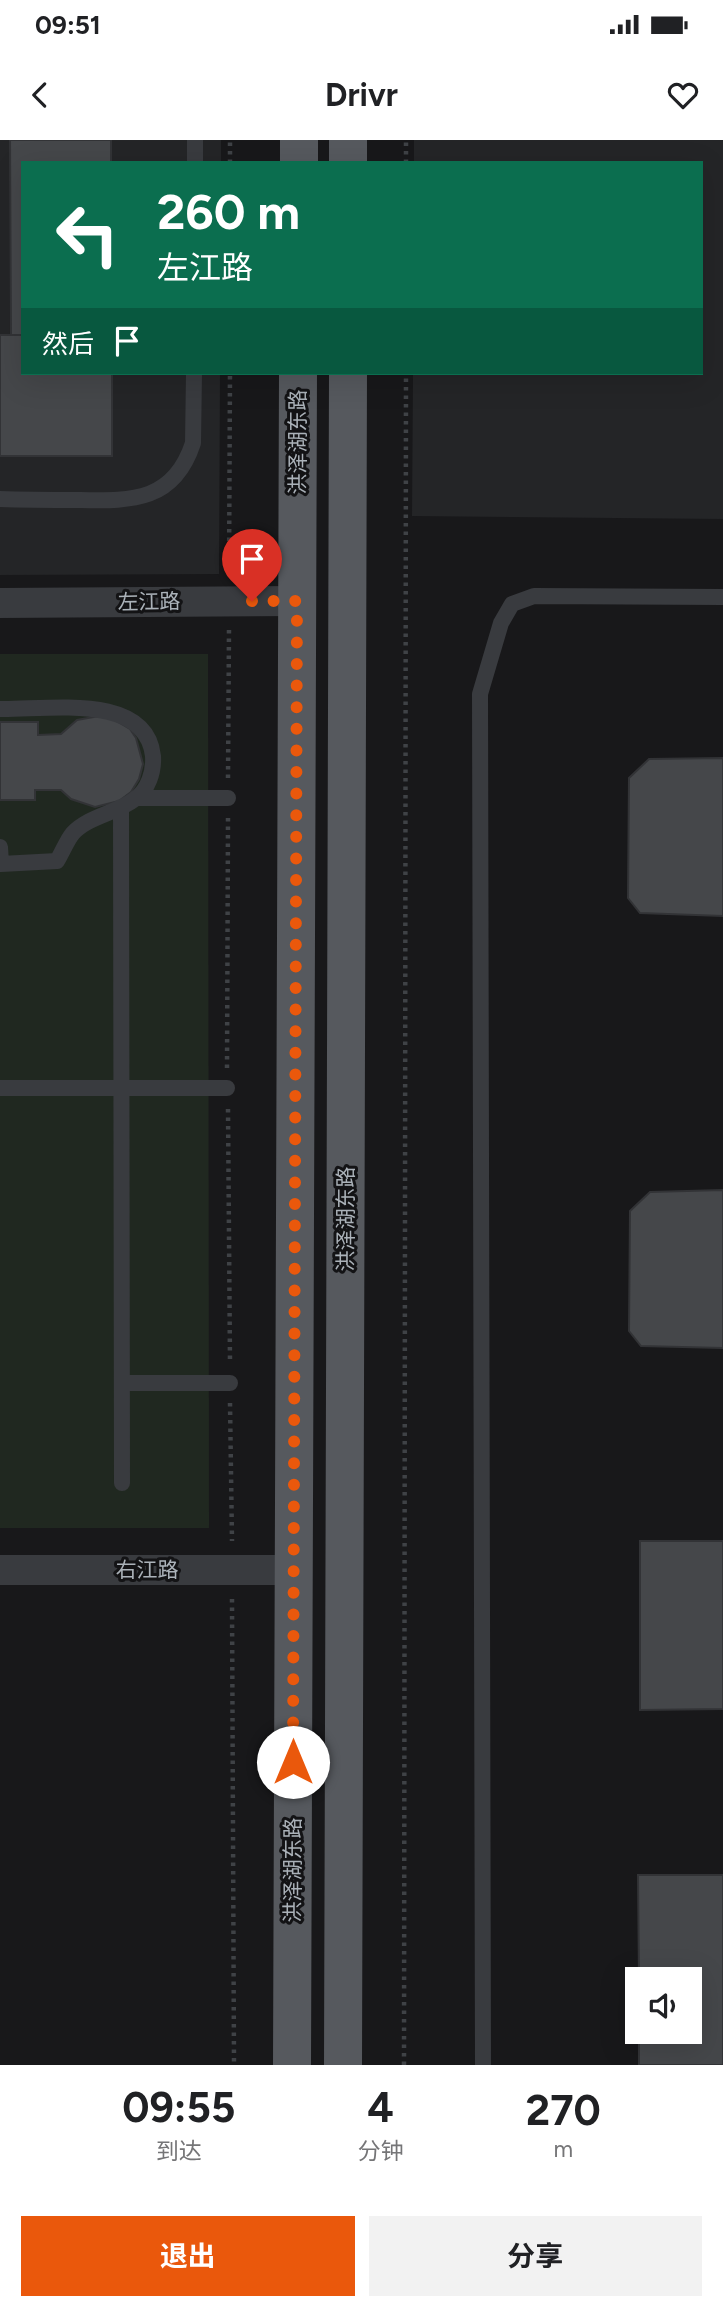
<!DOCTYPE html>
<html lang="zh">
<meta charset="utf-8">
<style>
body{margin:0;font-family:Figtree,"Noto Sans SC",sans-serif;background:#f2f2f2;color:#202124;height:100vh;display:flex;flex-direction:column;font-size:26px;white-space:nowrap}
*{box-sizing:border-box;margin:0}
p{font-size:23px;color:#757577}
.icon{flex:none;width:38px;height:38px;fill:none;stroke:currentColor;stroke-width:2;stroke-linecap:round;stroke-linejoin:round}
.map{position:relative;height:1925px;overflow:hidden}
.drawer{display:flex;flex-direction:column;background:#fff;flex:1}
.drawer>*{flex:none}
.top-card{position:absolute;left:21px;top:21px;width:682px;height:214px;border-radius:0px;box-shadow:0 7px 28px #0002;background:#0b6e4f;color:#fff;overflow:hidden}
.fabs{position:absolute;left:625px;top:1827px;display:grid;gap:14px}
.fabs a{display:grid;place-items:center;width:77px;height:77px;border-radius:0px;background:#fff;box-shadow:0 7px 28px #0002;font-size:35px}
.pin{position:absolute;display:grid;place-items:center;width:60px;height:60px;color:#fff;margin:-72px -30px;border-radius:50% 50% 50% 0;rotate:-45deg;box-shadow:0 0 7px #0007}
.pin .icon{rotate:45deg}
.me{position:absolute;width:77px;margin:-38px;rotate:0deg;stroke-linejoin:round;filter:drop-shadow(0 0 5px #0008)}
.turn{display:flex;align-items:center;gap:24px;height:147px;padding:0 21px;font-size:32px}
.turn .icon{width:91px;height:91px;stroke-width:2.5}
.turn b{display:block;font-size:49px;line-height:60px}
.then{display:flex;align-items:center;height:66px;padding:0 21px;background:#0003;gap:14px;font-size:26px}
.eta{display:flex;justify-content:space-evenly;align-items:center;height:119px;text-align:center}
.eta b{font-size:42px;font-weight:700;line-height:49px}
.primary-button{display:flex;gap:14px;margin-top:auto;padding:14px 21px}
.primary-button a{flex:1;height:80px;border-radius:0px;background:#ea580c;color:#fff;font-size:28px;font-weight:700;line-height:80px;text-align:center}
.primary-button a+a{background:#f2f2f2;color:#202124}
.status{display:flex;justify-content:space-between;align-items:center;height:49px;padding:0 35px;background:#fff;direction:ltr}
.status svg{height:19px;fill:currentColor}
header{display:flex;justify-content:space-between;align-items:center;height:91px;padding:0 21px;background:#fff;font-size:32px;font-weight:700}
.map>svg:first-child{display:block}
.built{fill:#242527}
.green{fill:#202820}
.building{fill:#45474a;stroke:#323336;stroke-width:2}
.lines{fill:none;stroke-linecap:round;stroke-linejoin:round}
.path{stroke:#3f4246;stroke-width:4.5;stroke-dasharray:3.5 5;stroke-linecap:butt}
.lane{stroke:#393b3f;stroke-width:16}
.street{stroke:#393b3f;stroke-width:30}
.primary{stroke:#56595e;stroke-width:38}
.route{stroke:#ea580c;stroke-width:12;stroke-dasharray:0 21.6}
.labels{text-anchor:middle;stroke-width:6;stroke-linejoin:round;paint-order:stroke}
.street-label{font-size:21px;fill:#abb2b9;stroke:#131315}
</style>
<div class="status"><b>09:51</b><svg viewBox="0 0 49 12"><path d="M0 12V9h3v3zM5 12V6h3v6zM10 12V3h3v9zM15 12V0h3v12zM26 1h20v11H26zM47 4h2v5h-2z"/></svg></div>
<header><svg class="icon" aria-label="back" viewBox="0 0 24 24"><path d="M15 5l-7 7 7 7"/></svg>Drivr<svg class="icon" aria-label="heart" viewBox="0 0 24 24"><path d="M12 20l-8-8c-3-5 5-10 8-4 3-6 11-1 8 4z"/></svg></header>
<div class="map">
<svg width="723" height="1925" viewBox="0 0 723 1925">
<rect width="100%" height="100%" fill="#18181a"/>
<path class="built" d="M 0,0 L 221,0 L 221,23 L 23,23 L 23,233 L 220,233 L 219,434 L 0,435 Z
M 414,0 L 723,0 L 723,379 L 412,376 L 413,233 L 702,233 L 702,23 L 414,23 Z"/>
<path class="green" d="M 0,514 L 208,514 L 209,1388 L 0,1388 Z"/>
<path class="building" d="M 10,0 L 111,0 L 111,23 L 23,23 L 23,195 L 11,195 Z
M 0,195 L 23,195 L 23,233 L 112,233 L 112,316 L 0,316 Z
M 0,195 L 23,195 L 23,233 L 112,233 L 112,316 L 0,316 Z
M 99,576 L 110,577 L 130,589 L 136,598 L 143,624 L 139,639 L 131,652 L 119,661 L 95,667 L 71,659 L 61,650 L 35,650 L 35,660 L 0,660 L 0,582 L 38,582 L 38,595 L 61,594 L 77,580 Z
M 723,618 L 723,776 L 640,773 L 628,758 L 629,638 L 649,619 Z
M 723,1050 L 723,1208 L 641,1206 L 629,1191 L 630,1071 L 650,1052 Z
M 640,1401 L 723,1401 L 723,1569 L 640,1570 Z
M 638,1735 L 723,1735 L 723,1925 L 639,1925 L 639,1892 L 690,1892 L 690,1839 L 639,1839 Z"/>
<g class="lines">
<path class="path" d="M 230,23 L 230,0
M 406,23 L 406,0
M 229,435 L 230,233
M 228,638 L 229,489
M 227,928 L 228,678
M 228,969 L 230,1222
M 230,1263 L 232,1401
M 232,1459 L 234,1925
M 404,1925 L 406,233"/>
<path class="lane" d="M 195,23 L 195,0
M 0,359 C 27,360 54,360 81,360 C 133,361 174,361 193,303 L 194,233
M 0,569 C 47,570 146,552 153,616 C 154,632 148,650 135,659 C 117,673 89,676 73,693 C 67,700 62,713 57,721 L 1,724 L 0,707
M 136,658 L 228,658
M 121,667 L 122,1343
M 0,948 L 227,948
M 122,1243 L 230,1243
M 483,1925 L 480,554 L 501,483 L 512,464 L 534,456 L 723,457"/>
<path class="street" d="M 0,463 L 297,461
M 0,1430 L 293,1430"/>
<path class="primary" d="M 299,23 L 299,0
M 348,23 L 348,0
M 292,1925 L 298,233
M 343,1925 L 348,233"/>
</g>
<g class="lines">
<path class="route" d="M 252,461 L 297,461 L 293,1622"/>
</g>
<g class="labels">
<g class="street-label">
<text transform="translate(298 302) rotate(-90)" y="7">洪泽湖东路</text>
<text transform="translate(149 462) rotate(-1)" y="7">左江路</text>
<text transform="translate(346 1079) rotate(-90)" y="7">洪泽湖东路</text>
<text x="147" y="1437">右江路</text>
<text transform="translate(293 1730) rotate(-90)" y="7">洪泽湖东路</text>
</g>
</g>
</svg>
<div class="fabs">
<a><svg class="icon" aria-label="sound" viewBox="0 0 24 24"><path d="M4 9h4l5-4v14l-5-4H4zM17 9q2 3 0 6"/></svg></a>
</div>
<div class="pin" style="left:252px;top:461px;background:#d93025"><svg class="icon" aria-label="arrive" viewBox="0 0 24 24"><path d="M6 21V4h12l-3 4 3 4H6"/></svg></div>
<svg class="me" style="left:293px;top:1622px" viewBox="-20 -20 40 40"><circle r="19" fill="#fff"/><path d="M0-13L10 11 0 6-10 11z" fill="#ea580c"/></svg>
<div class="top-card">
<div class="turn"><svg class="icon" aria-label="left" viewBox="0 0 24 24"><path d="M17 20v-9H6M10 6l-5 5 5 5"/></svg><div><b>260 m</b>左江路</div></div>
<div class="then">然后<svg class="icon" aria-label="arrive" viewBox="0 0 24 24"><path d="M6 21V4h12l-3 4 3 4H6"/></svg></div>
</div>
</div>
<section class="drawer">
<div class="eta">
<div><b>09:55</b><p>到达</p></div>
<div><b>4</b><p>分钟</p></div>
<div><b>270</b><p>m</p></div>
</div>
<div class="primary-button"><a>退出</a><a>分享</a></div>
</section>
